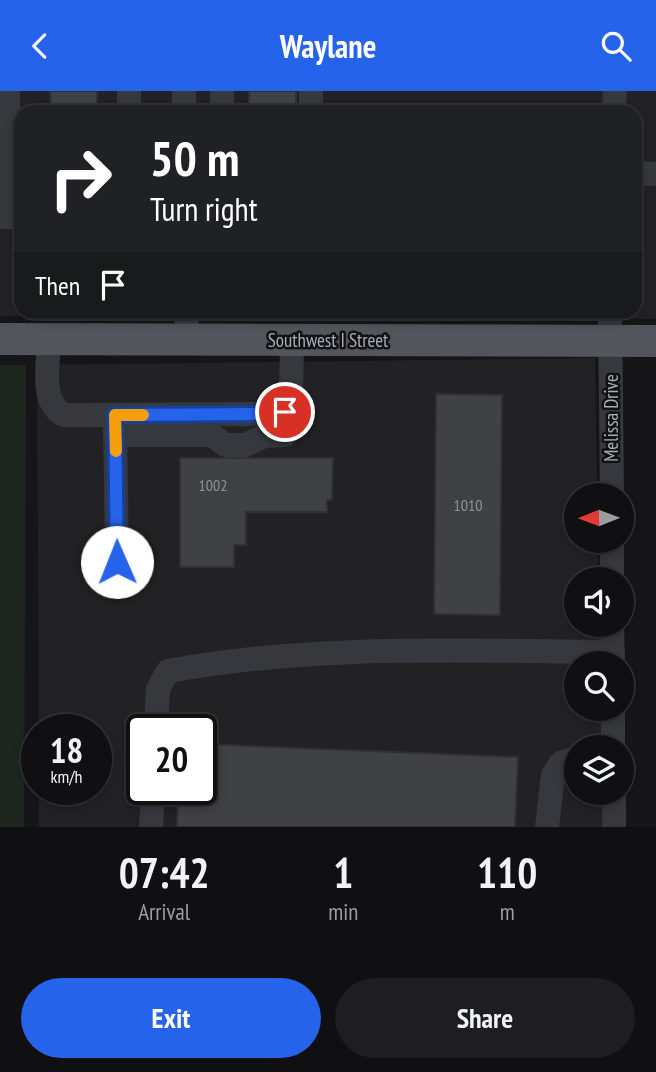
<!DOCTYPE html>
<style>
body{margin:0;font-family:"PT Sans Narrow",sans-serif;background:#1e1e20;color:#f1f3f6;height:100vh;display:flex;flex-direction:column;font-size:26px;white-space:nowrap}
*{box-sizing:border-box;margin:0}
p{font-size:23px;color:#9c9d9f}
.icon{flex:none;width:38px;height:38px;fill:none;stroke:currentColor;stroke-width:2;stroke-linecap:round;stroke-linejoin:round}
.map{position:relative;height:736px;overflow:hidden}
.details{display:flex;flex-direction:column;background:#101012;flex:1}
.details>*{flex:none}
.top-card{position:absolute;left:14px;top:14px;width:628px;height:214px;border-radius:21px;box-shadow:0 4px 10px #0003,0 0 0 2px #303032;background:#202124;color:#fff;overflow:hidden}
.needle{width:46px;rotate:269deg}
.fabs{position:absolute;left:564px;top:392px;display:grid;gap:14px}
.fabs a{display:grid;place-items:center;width:70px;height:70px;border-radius:50%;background:#101012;box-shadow:0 4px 10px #0003,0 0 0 2px #303032;font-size:35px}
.speed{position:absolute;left:21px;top:623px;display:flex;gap:14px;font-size:35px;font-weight:700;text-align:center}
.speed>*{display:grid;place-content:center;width:91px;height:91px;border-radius:50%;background:#101012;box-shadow:0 4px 10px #0003,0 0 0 2px #303032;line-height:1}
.speed small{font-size:18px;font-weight:400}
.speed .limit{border:4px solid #111;border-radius:10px;background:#fff;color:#111}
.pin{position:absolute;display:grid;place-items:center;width:60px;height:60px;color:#fff;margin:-30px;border:4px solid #fff;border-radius:50%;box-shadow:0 2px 7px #0007}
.me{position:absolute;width:77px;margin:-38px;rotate:359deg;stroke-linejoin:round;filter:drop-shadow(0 0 5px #0008)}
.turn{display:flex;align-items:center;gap:24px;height:147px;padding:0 21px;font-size:32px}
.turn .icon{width:91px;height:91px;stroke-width:2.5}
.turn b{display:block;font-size:49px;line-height:60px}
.then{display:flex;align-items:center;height:66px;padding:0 21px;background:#0003;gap:14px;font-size:26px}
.eta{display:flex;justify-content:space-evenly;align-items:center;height:119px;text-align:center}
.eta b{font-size:42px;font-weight:800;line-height:49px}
.primary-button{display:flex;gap:14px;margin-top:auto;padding:14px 21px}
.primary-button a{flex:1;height:80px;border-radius:42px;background:#2563eb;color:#fff;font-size:28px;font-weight:800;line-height:80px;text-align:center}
.primary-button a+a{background:#1e1e20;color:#f1f3f6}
header{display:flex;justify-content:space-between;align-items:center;height:91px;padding:0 21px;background:#2563eb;color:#fff;font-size:32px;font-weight:800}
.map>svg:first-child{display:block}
.built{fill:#222225;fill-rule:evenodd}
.green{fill:#1e261f}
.building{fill:#404145;stroke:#303034;stroke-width:2}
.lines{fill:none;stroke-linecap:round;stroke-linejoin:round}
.minor{stroke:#37383d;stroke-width:24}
.major{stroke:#53555c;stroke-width:32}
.route-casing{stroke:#184099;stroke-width:18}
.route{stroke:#2563eb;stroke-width:12}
.slow{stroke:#f59e0b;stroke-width:12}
.labels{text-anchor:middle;stroke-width:5;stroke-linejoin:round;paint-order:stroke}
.number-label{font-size:16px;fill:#8e929b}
.street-label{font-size:19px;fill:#a8adb8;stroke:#111113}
</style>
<header><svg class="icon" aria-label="back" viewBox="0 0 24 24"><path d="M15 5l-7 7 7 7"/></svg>Waylane<svg class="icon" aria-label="search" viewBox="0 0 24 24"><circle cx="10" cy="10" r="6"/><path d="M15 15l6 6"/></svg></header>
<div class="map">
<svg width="656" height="736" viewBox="0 0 656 736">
<rect width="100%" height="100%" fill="#161618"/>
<path class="built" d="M 0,0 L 656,0 L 656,228 L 0,225 ZM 21,21 L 635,21 L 635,220 L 21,220 Z
M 595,267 L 597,404 L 576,404 L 576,450 L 598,450 L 599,488 L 576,488 L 576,534 L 600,534 L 600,572 L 576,572 L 576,618 L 601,618 L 602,656 L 576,656 L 576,702 L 603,702 L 603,736 L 39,736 L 39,698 L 96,698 L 96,639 L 39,639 L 37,274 ZM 142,639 L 201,639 L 201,698 L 142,698 Z"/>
<path class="green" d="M 26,274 L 24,736 L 0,736 L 0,274 Z"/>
<path class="building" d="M 50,0 L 97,0 L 97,21 L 51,21 Z
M 249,0 L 296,0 L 296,21 L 249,21 Z
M 436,303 L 502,304 L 500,524 L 434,523 Z
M 180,367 L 333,367 L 332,409 L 327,409 L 327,421 L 246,421 L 246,454 L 234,454 L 234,476 L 180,476 Z
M 201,653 L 518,666 L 515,736 L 177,736 L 178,698 L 201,698 Z"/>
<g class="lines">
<path class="minor" d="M 129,0 L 129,21
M 184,0 L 184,21
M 222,0 L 222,21
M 311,0 L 311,21
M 614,21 L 615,0
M 635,82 L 656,83
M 0,126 L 9,126 L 8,0
M 186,220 L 187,250
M 610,220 L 612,404
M 49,248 C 49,272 39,311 64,324 L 267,323 L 285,321
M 115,328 L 117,470
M 115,344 L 212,344 L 225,354 L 246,354 L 264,345 L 285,344 L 285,321 L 291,308 L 292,249
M 612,450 L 612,488
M 612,534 L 613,572
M 613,618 L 613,656
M 156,639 L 158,598 L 168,580 C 314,553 464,560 613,561
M 614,702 L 614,736
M 151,736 L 153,698
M 547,736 L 553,684 L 561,672 L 576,667"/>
<path class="major" d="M 0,248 L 656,250"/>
</g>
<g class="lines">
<g class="route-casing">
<path id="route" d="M 117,471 L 115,324 L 267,323 L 285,321"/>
</g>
<use href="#route" class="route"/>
<path class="slow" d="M 116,360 L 115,324 L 143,324"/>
</g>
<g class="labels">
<g class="number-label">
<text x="213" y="400">1002</text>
<text x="468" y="420">1010</text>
</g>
<g class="street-label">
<text x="328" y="256">Southwest I Street</text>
<text transform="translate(611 327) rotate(-90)" y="7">Melissa Drive</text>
</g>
</g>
</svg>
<div class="fabs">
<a><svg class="needle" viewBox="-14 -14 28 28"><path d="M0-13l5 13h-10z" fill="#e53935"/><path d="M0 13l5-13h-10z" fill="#9c9d9f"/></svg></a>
<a><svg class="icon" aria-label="sound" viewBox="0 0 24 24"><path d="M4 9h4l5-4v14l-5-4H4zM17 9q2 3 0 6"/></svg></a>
<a><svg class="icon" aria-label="search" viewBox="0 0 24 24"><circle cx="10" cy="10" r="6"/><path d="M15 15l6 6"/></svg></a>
<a><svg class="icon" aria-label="layers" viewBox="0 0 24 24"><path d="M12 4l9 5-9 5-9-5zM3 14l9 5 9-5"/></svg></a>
</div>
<div class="speed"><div>18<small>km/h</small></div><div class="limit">20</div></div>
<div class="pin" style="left:285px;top:321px;background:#d93025"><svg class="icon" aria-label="arrive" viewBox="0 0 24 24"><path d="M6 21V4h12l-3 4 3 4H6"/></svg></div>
<svg class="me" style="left:117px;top:471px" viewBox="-20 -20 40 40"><circle r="19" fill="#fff"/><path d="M0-13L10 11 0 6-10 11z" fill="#2563eb"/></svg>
<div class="top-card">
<div class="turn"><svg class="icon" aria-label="right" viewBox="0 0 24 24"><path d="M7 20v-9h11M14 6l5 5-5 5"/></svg><div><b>50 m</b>Turn right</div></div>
<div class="then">Then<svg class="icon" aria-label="arrive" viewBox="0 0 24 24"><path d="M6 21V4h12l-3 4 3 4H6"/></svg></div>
</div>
</div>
<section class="details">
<div class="eta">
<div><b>07:42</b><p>Arrival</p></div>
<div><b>1</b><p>min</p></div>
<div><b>110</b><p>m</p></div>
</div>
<div class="primary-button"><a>Exit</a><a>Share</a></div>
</section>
